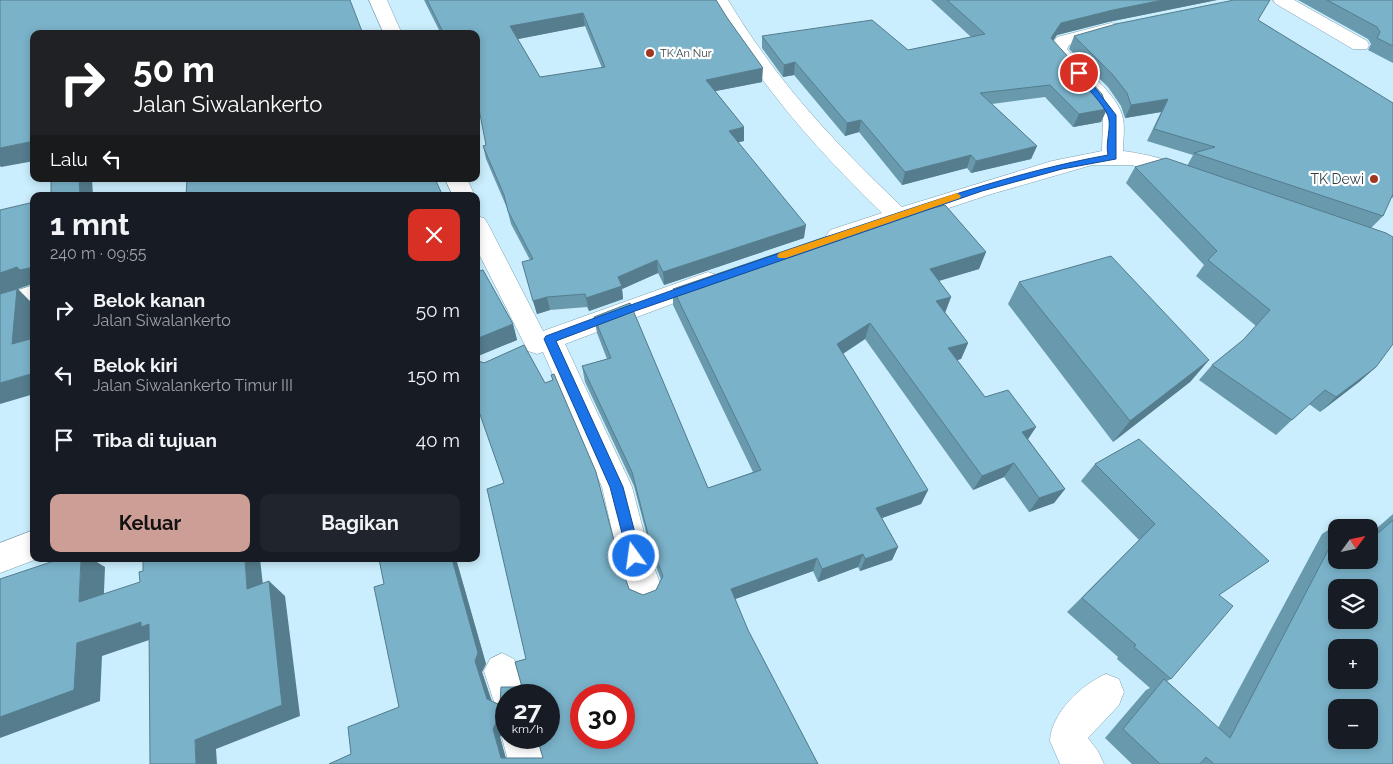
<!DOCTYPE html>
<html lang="id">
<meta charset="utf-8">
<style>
body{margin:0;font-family:Raleway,sans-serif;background:#20242c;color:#f1f3f6;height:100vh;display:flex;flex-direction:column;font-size:19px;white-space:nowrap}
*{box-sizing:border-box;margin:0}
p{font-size:16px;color:#9ea1a6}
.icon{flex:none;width:28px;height:28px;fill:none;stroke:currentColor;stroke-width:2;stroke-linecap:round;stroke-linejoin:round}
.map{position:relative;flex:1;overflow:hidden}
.panel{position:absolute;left:30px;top:192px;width:450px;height:370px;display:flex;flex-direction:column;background:#171b24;border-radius:10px;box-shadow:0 2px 8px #0003}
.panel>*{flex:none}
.banner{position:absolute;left:30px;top:30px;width:450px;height:152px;border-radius:10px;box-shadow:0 2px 8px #0003;background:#202124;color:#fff;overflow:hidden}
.needle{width:32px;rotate:57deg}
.tools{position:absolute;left:1328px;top:519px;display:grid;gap:10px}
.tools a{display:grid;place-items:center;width:50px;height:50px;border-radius:10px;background:#171b24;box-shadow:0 2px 8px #0003;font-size:25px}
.speed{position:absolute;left:495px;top:684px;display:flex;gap:10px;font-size:25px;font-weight:700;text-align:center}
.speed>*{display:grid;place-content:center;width:65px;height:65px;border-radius:50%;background:#171b24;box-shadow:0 2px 8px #0003;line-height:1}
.speed small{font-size:12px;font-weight:400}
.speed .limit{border:8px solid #d22;background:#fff;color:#111}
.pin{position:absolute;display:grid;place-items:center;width:42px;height:42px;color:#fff;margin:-21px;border:2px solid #fff;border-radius:50%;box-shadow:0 1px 5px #0007}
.me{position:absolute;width:55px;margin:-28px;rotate:346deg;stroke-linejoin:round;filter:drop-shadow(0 0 4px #0008)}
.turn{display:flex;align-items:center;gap:18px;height:105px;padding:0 20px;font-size:22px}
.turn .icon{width:65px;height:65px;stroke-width:2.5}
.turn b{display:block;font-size:35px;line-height:42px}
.then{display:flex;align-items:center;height:48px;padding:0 20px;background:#0003;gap:10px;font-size:19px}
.round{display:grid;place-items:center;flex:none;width:52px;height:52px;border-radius:10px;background:#20242c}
.headline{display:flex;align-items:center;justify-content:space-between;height:85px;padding:0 20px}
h1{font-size:30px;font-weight:700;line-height:38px}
.action{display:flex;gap:10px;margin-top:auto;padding:10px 20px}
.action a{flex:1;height:58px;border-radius:10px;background:#cd9e96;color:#111;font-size:20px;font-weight:700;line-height:58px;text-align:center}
.action a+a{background:#20242c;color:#f1f3f6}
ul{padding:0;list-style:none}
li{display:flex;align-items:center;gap:15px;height:65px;padding:0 20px}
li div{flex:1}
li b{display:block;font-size:19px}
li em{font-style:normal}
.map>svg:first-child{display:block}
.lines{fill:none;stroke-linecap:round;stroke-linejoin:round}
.minor-casing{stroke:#7fa1af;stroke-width:1}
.minor{fill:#fff;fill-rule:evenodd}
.wall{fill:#6999ad;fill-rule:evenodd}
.shaded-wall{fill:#557d8d}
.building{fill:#7ab2c9;stroke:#557d8d;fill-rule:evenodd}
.route{fill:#1a73e8;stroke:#114b97}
.slow{fill:#f59e0b}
.poi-dot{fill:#a03721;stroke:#fff;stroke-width:2}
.labels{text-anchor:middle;stroke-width:4.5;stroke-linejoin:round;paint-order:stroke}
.far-poi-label{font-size:11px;fill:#313f45;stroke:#fff;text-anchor:start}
.poi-label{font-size:14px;fill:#313f45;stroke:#fff;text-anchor:end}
</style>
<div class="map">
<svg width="1393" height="764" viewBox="0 0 1393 764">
<rect width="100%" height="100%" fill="#caeefd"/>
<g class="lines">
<g class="minor-casing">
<path id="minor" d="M 369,0 L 387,0 L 402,34 L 384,34 Z
M 710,0 L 728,0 C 778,83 832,140 902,207 L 1052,161 L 1102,151 L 1103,119 L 1098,106 L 1048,49 L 1057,37 L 1111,23 L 1117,24 L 1120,28 L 1117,32 L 1069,45 L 1067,49 C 1082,69 1119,94 1123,119 C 1125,129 1123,140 1123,151 C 1139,153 1187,162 1195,175 L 1192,180 L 1184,182 L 1132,165 L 1092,165 L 988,195 L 846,242 L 838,244 L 830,242 L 826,236 L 830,230 L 882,213 C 812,145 760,85 710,0 Z
M 1273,0 L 1294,0 L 1367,41 L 1369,45 L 1367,49 L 1353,49 L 1276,4 Z
M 445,179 L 467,179 L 475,196 L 453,196 Z
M 476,216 L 484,218 L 488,224 L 543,331 L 708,272 L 717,275 L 720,281 L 717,287 L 565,344 L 632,487 L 650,556 L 662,589 L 657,600 L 645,605 L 633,600 L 618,556 L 602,487 L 543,352 L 537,354 L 528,351 L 476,248 Z
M 34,285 L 34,303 L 0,314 L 0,296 Z
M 34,530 L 34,559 L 37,559 L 0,573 L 0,543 Z
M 502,653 L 514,659 L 527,695 L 506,695 L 506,712 L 496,708 L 484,671 L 490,659 Z
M 1106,674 L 1119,679 L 1124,692 L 1119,705 L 1088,738 L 1098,751 L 1104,764 L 1060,764 L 1050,741 C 1051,713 1082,684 1106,674 Z
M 506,729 L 506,738 L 539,738 L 547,764 L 509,764 L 502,738 Z"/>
</g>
<use href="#minor" class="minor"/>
</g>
<path class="wall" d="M 424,0 L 716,0 L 762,82 L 715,91 L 744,127 L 744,141 L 738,142 L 804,238 L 664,285 L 658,273 L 622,289 L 623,299 L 589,311 L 587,307 L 550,310 L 537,314 L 522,262 L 530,260 L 511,224 L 507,208 L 486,159 L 483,146 L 486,145 L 476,34 L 441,34 ZM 585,26 L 602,68 L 540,77 L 518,39 Z
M 931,0 L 1217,0 L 1108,22 L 1057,35 L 1053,40 L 1107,109 L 1101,122 L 1073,127 L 1045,97 L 992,104 L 1037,146 L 1031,159 L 971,173 L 967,168 L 902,185 L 859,132 L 845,136 L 794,75 L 783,77 L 762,48 L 762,36 L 908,50 L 971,37 Z
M 1298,0 L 1393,0 L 1393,63 L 1368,50 L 1371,44 L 1368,39 Z
M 1258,20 L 1393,103 L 1393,198 L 1391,197 L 1383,216 L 1371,228 L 1376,367 L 1359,382 L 1320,412 L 1309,404 L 1276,435 L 1199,380 L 1212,365 L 1243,340 L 1256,326 L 1196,276 L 1204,265 L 1126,183 L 1135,167 L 1187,166 L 1193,155 L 1147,141 L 1161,112 L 1125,118 L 1121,106 L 1108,87 L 1069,49 L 1074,36 Z
M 945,205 L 986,252 L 979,269 L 939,281 L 951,297 L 945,312 L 968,343 L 961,359 L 957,360 L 985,397 L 1008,390 L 1036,427 L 1028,439 L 1065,489 L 1054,503 L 1029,512 L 1004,477 L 973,490 L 865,339 L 843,354 L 928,490 L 921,504 L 882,518 L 898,547 L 892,560 L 860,571 L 858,567 L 818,582 L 813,571 L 735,599 L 748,630 L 818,764 L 329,764 L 351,754 L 348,727 L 399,707 L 374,587 L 384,584 L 379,559 L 456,559 L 486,664 L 482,672 L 492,701 L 500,705 L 501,687 L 522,687 L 515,662 L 526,659 L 487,489 L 504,483 L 476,403 L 476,272 L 483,270 L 513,324 L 517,340 L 478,356 L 477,360 L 484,363 L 524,345 L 545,383 L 553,380 L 551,375 L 554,374 L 596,472 L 619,560 L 629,589 L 643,595 L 656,590 L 661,580 L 652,555 L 634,486 L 585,382 L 582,366 L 607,359 L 597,333 L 594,317 L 630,303 L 708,488 L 753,472 L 673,305 L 673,289 L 825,237 ZM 506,695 L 549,695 L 549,738 L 537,738 L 543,758 L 506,758 L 500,737 L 504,731 L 506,734 ZM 581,695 L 624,695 L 624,738 L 581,738 Z
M 1019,282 L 1209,360 L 1190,382 L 1113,442 L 1008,304 Z
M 1139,439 L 1219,595 L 1171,679 L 1167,681 L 1218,728 L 1322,534 L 1345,519 L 1355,528 L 1336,528 L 1336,560 L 1369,560 L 1369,535 L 1393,514 L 1393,764 L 1132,764 L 1105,738 L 1146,690 L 1150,688 L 1117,659 L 1118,657 L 1067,612 L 1139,540 L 1081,481 L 1095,464 Z"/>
<path class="shaded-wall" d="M 1163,0 L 1217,0 L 1108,22 L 1057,35 L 1047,50 L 1051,38 L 1061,23 L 1113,10 Z
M 583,13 L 585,26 L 513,40 L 510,26 Z
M 795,62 L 794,75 L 783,77 L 784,65 Z
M 763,68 L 762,82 L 706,93 L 706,80 Z
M 1168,99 L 1161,112 L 1125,118 L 1131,105 Z
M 1107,109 L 1101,122 L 1073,127 L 1079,114 Z
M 861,120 L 859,132 L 845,136 L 847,123 Z
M 744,127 L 744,141 L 728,145 L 729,131 Z
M 34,141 L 34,161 L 1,167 L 0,166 L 0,148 Z
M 1037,146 L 1031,159 L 971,173 L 976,161 Z
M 971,155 L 967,168 L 902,185 L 905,172 Z
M 79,179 L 92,179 L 93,196 L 80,196 Z
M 806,225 L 804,238 L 664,285 L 663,272 Z
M 986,252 L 979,269 L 924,285 L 930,269 Z
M 657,260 L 658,273 L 622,289 L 623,299 L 589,311 L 586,298 L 618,277 Z
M 17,267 L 34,267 L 34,285 L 32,284 L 18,289 L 34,305 L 30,360 L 12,344 L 0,295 L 0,273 Z
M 547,297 L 550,310 L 537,314 L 533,301 Z
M 951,297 L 945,313 L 936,301 Z
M 870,323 L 865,339 L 833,360 L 837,344 Z
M 513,324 L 517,340 L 478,356 L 476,361 L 476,339 Z
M 968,343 L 961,359 L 942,364 L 948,348 Z
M 1209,360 L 1190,382 L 1113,442 L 1130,421 Z
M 1376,367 L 1359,382 L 1320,412 L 1336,397 Z
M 34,373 L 34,394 L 0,404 L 0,383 Z
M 1036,427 L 1026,442 L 1022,432 Z
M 1014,463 L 1004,477 L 973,490 L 982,476 Z
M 1065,489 L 1054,503 L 1029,512 L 1039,498 Z
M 928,490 L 921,504 L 871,522 L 876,508 Z
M 898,547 L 892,560 L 860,571 L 865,559 Z
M 863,554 L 858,567 L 818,582 L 822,569 Z
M 817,558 L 813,571 L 730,601 L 731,589 Z
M 81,559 L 92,559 L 105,567 L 103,616 L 79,602 Z
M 245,559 L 260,559 L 265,603 L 247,589 Z
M 452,559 L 456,559 L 486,664 L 482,672 L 494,709 L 487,699 L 475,661 Z
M 269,581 L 285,596 L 300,716 L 216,749 L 217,764 L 196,764 L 195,740 Z
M 141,622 L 149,624 L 158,637 L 102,656 L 100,701 L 0,738 L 0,717 L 77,643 Z
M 498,719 L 506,727 L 501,728 L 504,731 L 500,737 L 507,764 L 501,758 L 493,729 Z"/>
<path class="building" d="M 0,0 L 350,0 L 363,34 L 34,34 L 34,141 L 0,148 Z
M 427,0 L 716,0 L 728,19 L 763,68 L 706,80 L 744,127 L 729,131 L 806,225 L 663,272 L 657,260 L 618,277 L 622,286 L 586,298 L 585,294 L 547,297 L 533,301 L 522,262 L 533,259 L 508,211 L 504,195 L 483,146 L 486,145 L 476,94 L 476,34 L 444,34 ZM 583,13 L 605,67 L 540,77 L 510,26 Z
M 947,0 L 1163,0 L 1113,10 L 1061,23 L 1051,38 L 1102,94 L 1107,109 L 1079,114 L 1050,85 L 980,93 L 1037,146 L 976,161 L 971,155 L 905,172 L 861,120 L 847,123 L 795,62 L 784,65 L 762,36 L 872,20 L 908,50 L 985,34 Z
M 1234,0 L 1270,0 L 1258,20 L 1393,103 L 1393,194 L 1383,216 L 1194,153 L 1215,147 L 1154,129 L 1168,99 L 1131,105 L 1127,93 L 1113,75 L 1074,36 L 1116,24 Z
M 1327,0 L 1393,0 L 1393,46 L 1377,38 L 1380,32 L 1377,27 Z
M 1166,158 L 1386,233 L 1393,237 L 1393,344 L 1376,367 L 1336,397 L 1325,390 L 1292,420 L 1212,365 L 1243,340 L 1270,310 L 1208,260 L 1217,251 L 1135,167 Z
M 51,179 L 79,179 L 80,196 L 51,196 Z
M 187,179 L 435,179 L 443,196 L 186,196 Z
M 34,202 L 34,267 L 20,270 L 17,267 L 0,273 L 0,210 Z
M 945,205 L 986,252 L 930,269 L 951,297 L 936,301 L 968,343 L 948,348 L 985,397 L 1008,390 L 1036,427 L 1022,432 L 1065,489 L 1039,498 L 1014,463 L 982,476 L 870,323 L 837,344 L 928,490 L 876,508 L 898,547 L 865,559 L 863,554 L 822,569 L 817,558 L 731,589 L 748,630 L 818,764 L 329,764 L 351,754 L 348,727 L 399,707 L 374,587 L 384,584 L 379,559 L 452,559 L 478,653 L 475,661 L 487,699 L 500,705 L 501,687 L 522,687 L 515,662 L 526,659 L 487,489 L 504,483 L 476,403 L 476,360 L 484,363 L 524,345 L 545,383 L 553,380 L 551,375 L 554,374 L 596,472 L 619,560 L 629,589 L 643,595 L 656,590 L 663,576 L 650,542 L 632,472 L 582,366 L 611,358 L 594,317 L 630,303 L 708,488 L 761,470 L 673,289 L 825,237 ZM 506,695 L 549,695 L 549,738 L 537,738 L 543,758 L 501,758 L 493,729 L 498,719 L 501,720 L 501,728 L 506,728 ZM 581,695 L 624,695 L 624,738 L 581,738 Z
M 1111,256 L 1209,360 L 1130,421 L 1019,282 Z
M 483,270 L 513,324 L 476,339 L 476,272 Z
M 17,289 L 12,344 L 34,338 L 34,373 L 0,383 L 0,294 Z
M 1139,439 L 1269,561 L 1219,595 L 1233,606 L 1171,679 L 1134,647 L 1136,645 L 1082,598 L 1155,524 L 1095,464 Z
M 1345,519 L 1355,528 L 1340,528 Z
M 1393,520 L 1393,764 L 1214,764 L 1206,757 L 1200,764 L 1160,764 L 1123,729 L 1164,679 L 1230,738 L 1336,535 L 1336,560 L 1369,560 L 1369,539 L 1370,540 ZM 1336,588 L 1369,588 L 1369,620 L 1336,620 ZM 1336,648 L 1369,648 L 1369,680 L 1336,680 ZM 1336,708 L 1369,708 L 1369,740 L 1336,740 Z
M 60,559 L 81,559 L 79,602 L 140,582 L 139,572 L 143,571 L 143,559 L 245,559 L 247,589 L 269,581 L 282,705 L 195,740 L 196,764 L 150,764 L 149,624 L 141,627 L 141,622 L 77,643 L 74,690 L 0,717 L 0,579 Z"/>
<path class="route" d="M 1076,71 L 1082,71 L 1116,115 L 1116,159 L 1062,169 L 982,191 L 635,311 L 556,341 L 623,487 L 641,556 L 639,560 L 634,562 L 629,560 L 610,487 L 544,339 L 546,336 C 642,300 739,267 835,234 C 925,204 1014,172 1108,155 C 1105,142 1112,127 1108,116 C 1104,104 1084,85 1076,75 Z"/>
<path class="slow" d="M 957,193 L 961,196 L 960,198 L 786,258 L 779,258 L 777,256 L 779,253 Z"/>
<g class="poi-dot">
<circle cx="650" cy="53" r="5"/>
<circle cx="1374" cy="179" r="5"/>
</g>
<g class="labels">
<g class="far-poi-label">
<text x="660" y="57">TK An Nur</text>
</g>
<g class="poi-label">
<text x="1364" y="184">TK Dewi</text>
</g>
</g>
</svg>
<div class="tools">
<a><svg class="needle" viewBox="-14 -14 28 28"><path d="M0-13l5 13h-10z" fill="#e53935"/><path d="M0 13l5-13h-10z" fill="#9ea1a6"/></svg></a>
<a><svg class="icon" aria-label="layers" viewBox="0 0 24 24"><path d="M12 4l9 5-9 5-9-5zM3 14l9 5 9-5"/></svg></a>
<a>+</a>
<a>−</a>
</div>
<div class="speed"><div>27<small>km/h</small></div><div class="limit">30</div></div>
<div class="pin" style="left:1079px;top:73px;background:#d93025"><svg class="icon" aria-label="arrive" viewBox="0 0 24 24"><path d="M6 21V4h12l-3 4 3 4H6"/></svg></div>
<svg class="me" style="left:634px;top:556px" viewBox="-20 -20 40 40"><circle r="17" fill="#1a73e8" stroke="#fff" stroke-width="3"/><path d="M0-11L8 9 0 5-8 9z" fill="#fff"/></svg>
<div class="banner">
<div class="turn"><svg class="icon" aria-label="right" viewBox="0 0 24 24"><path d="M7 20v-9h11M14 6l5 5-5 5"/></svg><div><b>50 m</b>Jalan Siwalankerto</div></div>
<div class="then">Lalu<svg class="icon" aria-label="left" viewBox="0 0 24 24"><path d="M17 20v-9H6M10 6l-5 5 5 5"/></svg></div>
</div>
<section class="panel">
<div class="headline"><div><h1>1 mnt</h1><p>240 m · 09:55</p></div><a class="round" style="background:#d93025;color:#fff"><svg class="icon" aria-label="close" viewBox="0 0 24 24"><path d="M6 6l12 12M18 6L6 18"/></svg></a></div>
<ul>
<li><svg class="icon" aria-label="right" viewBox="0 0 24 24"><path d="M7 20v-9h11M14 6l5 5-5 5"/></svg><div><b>Belok kanan</b><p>Jalan Siwalankerto</p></div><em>50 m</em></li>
<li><svg class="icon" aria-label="left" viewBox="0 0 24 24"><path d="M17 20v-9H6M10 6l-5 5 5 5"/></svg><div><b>Belok kiri</b><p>Jalan Siwalankerto Timur III</p></div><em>150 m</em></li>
<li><svg class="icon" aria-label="arrive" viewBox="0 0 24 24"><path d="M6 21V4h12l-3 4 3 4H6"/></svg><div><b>Tiba di tujuan</b></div><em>40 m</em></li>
</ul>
<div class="action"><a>Keluar</a><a>Bagikan</a></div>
</section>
</div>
